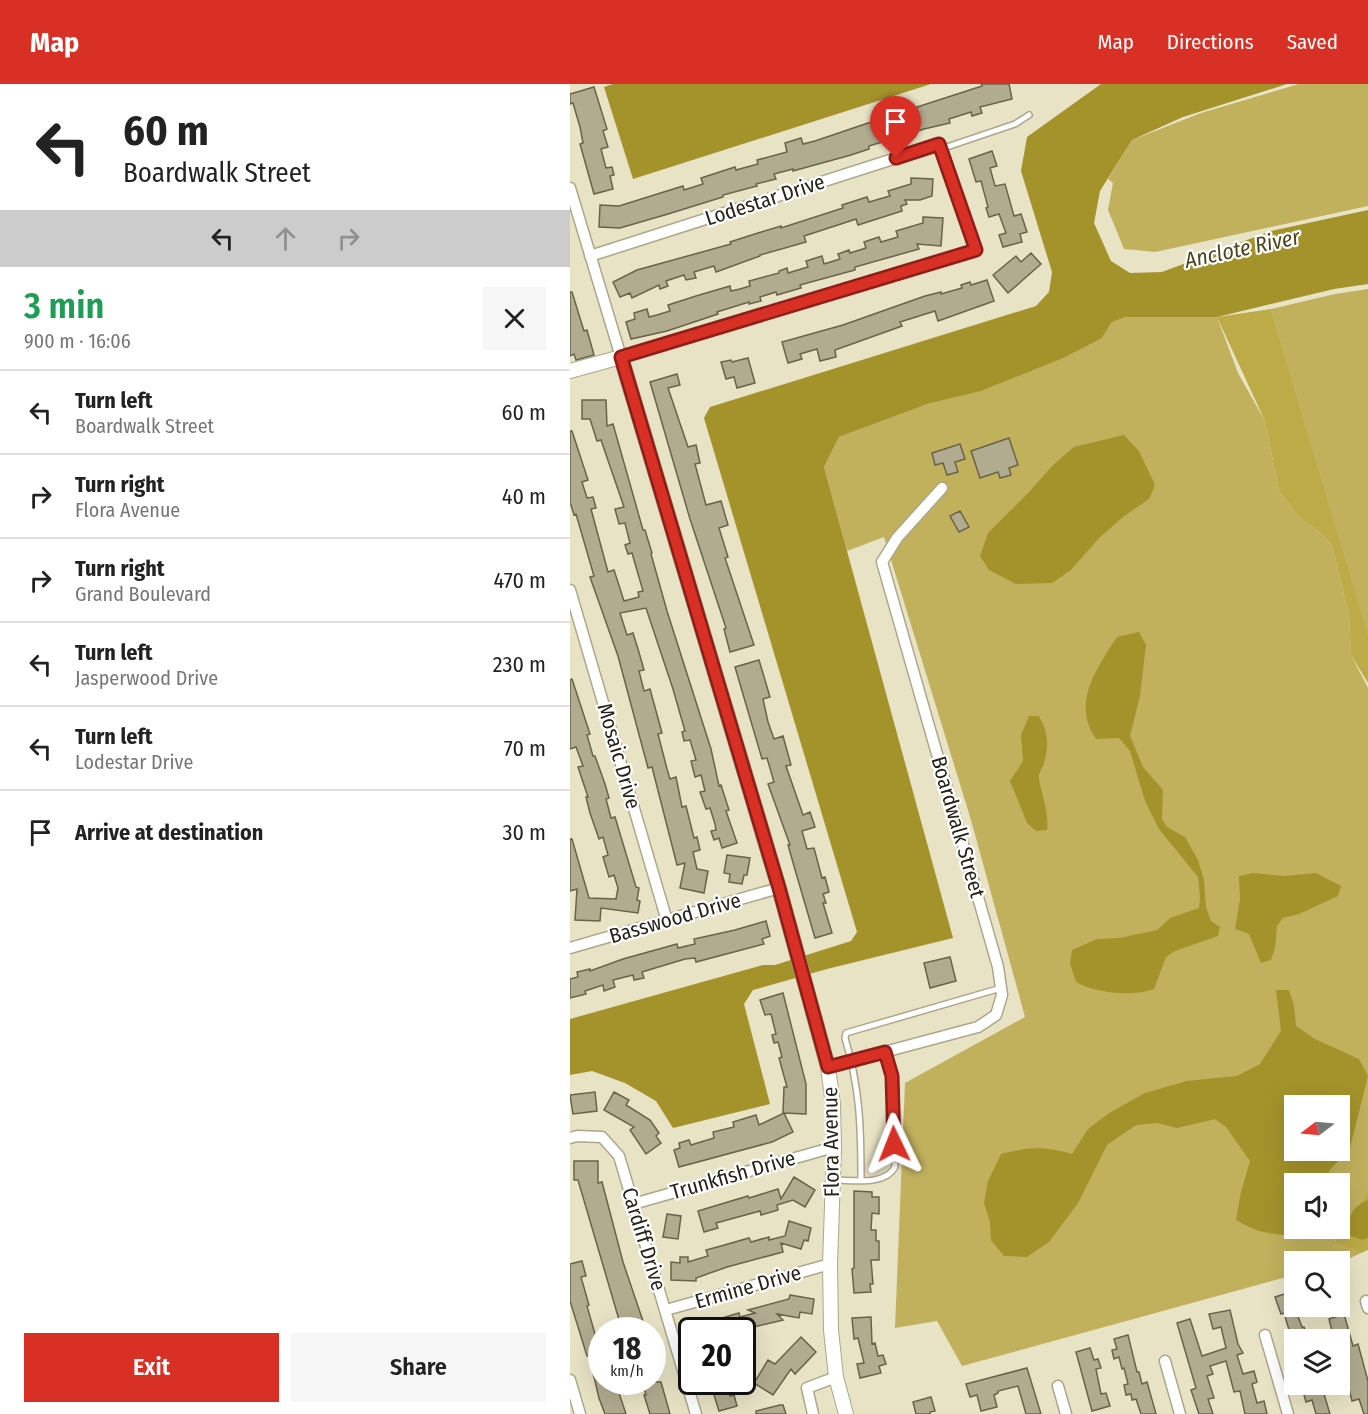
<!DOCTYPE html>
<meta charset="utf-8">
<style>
body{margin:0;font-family:"Fira Sans Condensed",sans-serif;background:#f6f6f6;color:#222;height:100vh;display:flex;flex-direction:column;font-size:22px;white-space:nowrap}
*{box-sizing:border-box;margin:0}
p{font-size:20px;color:#767676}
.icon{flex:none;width:33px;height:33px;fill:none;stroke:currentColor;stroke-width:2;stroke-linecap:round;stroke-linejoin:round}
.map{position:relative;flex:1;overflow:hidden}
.side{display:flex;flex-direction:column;background:#fff;width:570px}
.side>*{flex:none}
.top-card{background:#fff;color:#222;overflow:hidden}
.needle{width:39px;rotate:254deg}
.controls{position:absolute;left:714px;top:1011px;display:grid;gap:12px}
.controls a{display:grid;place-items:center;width:66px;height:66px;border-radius:0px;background:#fff;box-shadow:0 6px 24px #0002;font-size:30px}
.speed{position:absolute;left:18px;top:1233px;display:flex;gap:12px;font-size:30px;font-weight:700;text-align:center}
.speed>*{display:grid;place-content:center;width:78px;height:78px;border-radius:50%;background:#fff;box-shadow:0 6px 24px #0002;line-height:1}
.speed small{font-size:15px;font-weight:400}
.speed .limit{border:3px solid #111;border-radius:9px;background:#fff;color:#111}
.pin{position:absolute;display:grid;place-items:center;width:51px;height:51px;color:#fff;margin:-62px -26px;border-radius:50% 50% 50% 0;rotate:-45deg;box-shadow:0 0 6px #0007}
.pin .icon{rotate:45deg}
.me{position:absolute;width:66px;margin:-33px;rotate:358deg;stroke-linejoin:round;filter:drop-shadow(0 0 4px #0008)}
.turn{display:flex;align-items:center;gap:21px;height:126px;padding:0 24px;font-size:27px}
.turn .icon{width:78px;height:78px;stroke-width:2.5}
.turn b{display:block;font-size:42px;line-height:51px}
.lanes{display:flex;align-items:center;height:57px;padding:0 24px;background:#0003;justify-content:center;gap:30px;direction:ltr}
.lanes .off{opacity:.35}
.round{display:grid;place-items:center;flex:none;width:63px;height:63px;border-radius:0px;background:#f6f6f6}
.headline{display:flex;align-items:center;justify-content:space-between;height:102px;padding:0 24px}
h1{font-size:36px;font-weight:600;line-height:45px;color:#1e9e55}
.primary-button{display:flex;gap:12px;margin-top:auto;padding:12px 24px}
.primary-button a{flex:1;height:69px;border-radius:0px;background:#d93025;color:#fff;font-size:24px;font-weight:600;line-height:69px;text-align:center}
.primary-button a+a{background:#f6f6f6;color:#222}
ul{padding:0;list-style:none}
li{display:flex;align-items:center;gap:18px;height:84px;padding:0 24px;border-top:2px solid #e0e0e0}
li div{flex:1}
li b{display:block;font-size:22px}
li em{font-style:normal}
header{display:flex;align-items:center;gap:36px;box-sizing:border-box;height:84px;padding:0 30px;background:#d93025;color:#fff}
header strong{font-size:28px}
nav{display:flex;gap:33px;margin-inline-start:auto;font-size:21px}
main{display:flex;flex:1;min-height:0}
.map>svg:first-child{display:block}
.green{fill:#c1b15d;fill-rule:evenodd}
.forest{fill:#bdab47}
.water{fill:#a4922b;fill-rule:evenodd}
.building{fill:#b1ac90;stroke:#686349;stroke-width:1.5}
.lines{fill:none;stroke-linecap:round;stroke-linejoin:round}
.service-casing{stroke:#aca78b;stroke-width:8}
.minor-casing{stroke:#aca78b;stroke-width:13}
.tertiary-casing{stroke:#aca78b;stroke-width:16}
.service{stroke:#fff;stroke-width:5}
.minor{stroke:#fff;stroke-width:10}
.tertiary{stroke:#fff;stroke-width:14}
.route-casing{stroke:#8d1f18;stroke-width:15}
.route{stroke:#d93025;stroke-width:10}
.labels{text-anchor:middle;stroke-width:4.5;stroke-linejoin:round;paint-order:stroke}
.street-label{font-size:21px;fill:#252318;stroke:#fff}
.water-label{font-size:22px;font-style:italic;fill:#4c441b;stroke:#fff}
</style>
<header>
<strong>Map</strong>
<nav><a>Map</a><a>Directions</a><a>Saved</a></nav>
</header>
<main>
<section class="side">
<div class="top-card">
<div class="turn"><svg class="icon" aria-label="left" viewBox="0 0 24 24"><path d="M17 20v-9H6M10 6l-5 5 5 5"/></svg><div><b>60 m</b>Boardwalk Street</div></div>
<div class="lanes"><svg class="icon" aria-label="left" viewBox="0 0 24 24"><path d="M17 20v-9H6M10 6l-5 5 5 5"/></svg><svg class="icon off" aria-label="ahead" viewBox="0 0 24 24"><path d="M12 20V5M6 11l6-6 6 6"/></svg><svg class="icon off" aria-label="right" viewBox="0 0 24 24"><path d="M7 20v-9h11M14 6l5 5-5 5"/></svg></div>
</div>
<div class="headline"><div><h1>3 min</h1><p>900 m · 16:06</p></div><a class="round"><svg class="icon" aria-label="close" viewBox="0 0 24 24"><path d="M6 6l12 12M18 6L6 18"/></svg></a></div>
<ul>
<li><svg class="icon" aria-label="left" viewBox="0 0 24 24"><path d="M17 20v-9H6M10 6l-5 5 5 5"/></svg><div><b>Turn left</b><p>Boardwalk Street</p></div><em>60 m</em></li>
<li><svg class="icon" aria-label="right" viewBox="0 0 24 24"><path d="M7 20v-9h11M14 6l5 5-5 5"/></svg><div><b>Turn right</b><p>Flora Avenue</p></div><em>40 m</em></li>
<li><svg class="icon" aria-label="right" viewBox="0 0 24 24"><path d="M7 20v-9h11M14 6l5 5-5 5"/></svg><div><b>Turn right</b><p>Grand Boulevard</p></div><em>470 m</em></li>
<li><svg class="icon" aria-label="left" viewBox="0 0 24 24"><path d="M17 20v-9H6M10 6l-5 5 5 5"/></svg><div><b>Turn left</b><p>Jasperwood Drive</p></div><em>230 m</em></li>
<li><svg class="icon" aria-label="left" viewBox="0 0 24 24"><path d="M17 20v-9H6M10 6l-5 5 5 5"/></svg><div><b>Turn left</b><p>Lodestar Drive</p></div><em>70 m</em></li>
<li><svg class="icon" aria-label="arrive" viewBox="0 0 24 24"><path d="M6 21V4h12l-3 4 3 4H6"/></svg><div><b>Arrive at destination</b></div><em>30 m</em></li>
</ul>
<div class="primary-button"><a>Exit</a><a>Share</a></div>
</section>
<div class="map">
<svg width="798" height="1330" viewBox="0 0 798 1330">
<rect width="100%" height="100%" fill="#e8e3c5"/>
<path class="green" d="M 729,0 L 798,0 L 798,122 L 585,168 L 554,165 L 538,126 L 543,99 L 538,95 L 562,56 L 631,29 Z
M 798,205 L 798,551 L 701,225 L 765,210 Z
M 556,233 L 647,233 L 668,289 L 695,337 L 709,407 L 729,433 L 752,450 L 762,461 L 779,531 L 781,571 L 798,604 L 798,1108 L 774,1140 L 765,1157 L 791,1169 L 770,1179 L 770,1178 L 724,1178 L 724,1191 L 392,1282 L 367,1237 L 325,1244 L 335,999 L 455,933 L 401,736 L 314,453 L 277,467 L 254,383 L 269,353 L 532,254 L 542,238 ZM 724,1022 L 770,1022 L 770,1066 L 724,1066 ZM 724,1100 L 770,1100 L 770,1144 L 724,1144 Z"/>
<path class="forest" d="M 701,225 L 798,550 L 798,599 L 781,571 L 779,531 L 762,461 L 752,450 L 729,433 L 709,407 L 695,337 L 647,233 Z
M 798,1108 L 798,1166 L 791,1169 L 765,1158 L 774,1140 Z"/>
<path class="water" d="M 43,0 L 361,0 L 63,95 L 34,3 Z
M 531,0 L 717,0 L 613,33 L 562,56 L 530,107 L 524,139 L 541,177 L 560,189 L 592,188 L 701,147 L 798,126 L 798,200 L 764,205 L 647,233 L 556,233 L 542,238 L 532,254 L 493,274 L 411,307 L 360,319 L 269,353 L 254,383 L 383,854 L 257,885 L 183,906 L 174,920 L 200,1020 L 103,1044 L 86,1017 L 55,999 L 22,987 L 0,991 L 0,935 L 193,881 L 205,881 L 281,857 L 287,848 L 134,334 L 140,323 L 466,222 L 479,208 L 482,188 L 451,87 L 457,53 Z
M 554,351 L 569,367 L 585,401 L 579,415 L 553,433 L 529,454 L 501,486 L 482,499 L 446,500 L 419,486 L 410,472 L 418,449 L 461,406 L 483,381 L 504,363 Z
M 569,548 L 576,561 L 570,612 L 560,652 L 573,683 L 593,706 L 592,735 L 597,743 L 615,753 L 628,776 L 634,796 L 636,823 L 641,837 L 650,843 L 648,852 L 605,867 L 596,873 L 584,905 C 563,913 525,909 506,898 L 500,879 L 502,866 L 527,855 L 550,854 L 587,846 L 600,834 L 629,824 L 630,813 L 628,793 L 589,745 L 575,717 L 560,667 L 549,654 L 526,655 C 501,619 527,584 547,553 Z
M 459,632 L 469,632 C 479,650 479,663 473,682 C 471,686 468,690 469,695 C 472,712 479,728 477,746 L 466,747 L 457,739 L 440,697 L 453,677 L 451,651 Z
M 683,789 L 714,792 L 746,789 L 771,802 L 768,812 L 729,830 L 713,834 L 707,842 L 705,864 L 701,876 L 691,879 L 679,850 L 665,845 L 670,815 L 669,792 Z
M 706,906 L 719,906 L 724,921 L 726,942 L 745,955 L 789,975 L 798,992 L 780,1064 L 759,1087 L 759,1099 L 724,1100 L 724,1144 L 751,1145 C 738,1155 698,1151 684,1145 C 678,1143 672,1139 666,1136 L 671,1108 L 680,1077 L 656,1043 L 645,1035 L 607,1044 L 587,1039 L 566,1041 L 537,1061 L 508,1119 L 479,1158 L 457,1173 L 434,1172 L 421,1156 L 420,1138 L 414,1119 L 418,1097 L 431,1070 C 460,1063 472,1062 502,1070 L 518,1045 L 539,1029 L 575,1009 L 617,997 L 667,992 L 690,980 L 711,947 ZM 724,1022 L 770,1022 L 770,1066 L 724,1066 Z
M 798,1116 L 798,1154 L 792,1156 L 776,1150 C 780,1132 780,1124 798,1116 Z"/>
<path class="building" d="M 411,0 L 439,0 L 442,15 L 410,23 L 412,29 L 402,32 L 401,28 L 379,35 L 380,39 L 354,45 L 299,62 L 299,65 L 281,71 L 223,87 L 223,85 L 204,90 L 206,95 L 186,100 L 187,102 L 153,111 L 153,113 L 98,130 L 50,144 L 29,143 L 30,121 L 49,122 L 113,102 L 114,106 L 133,100 L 131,94 L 165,83 L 166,86 L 188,80 L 187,76 L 217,68 L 215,59 L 231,54 L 233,60 L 245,57 L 307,36 L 310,43 L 327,37 L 325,33 L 347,26 L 347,23 L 412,2 Z
M 24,3 L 37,45 L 33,47 L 38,63 L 31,65 L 36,84 L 42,83 L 44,91 L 40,92 L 43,105 L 24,110 L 10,60 L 13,59 L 10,43 L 3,19 L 0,20 L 0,10 Z
M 422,67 L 427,82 L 420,84 L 425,102 L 435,100 L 444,132 L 451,130 L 457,148 L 450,150 L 452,158 L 433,163 L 429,151 L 436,149 L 429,130 L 419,133 L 416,124 L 418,123 L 411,97 L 406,98 L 399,75 Z
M 341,94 L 363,95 L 362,112 L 350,116 L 335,116 L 337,120 L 331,122 L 332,127 L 288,141 L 286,135 L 271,140 L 234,152 L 236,158 L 190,171 L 190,172 L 146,188 L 144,182 L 124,188 L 126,194 L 116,196 L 114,191 L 96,197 L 98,202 L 90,205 L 89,201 L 62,214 L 60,209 L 50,213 L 43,198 L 67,186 L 161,160 L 160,158 L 188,149 L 211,142 L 211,144 L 273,124 L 272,121 L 297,113 L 299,118 L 320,112 L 318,107 L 341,100 Z
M 353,133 L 373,134 L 371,162 L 347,160 L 349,165 L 285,183 L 285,186 L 230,201 L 231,204 L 207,211 L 206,208 L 190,213 L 191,217 L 179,220 L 179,218 L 147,228 L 148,230 L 97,247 L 61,255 L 56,238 L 65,235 L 64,229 L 77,225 L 79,233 L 87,231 L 100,227 L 98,221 L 126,212 L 160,202 L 161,207 L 170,205 L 180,202 L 179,197 L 209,189 L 209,187 L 217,184 L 218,189 L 238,183 L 236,177 L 252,172 L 254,180 L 270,175 L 268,170 L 279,166 L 280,169 L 296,164 L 294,158 L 309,153 L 311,158 L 328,153 L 326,147 L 353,139 Z
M 461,169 L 471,180 L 438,209 L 423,191 L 446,172 L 451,178 Z
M 417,196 L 424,217 L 368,237 L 365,227 L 330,238 L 332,242 L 265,266 L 266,273 L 250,277 L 247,265 L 230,270 L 232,275 L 218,279 L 212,258 L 273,241 L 355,212 L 371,208 L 371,210 L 392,204 L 391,201 L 400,198 L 401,201 Z
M 0,208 L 2,208 L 14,247 L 17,246 L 24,271 L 6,276 L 4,270 L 0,272 Z
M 178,274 L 185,299 L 167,304 L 164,293 L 156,295 L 151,278 L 161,276 L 162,278 Z
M 107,290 L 110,301 L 98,304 L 118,363 L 126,361 L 130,379 L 125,380 L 136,421 L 151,417 L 158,441 L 149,444 L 158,473 L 155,474 L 184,561 L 160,568 L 154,545 L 156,544 L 120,435 L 80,298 Z
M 12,316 L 36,316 L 37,342 L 43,340 L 73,446 L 75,446 L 82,469 L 81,470 L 97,527 L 141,665 L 149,702 L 151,701 L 159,726 L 156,727 L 167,759 L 152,764 L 149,754 L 144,756 L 141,747 L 146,746 L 145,740 L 140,724 L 136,725 L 130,708 L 135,707 L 131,691 L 125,693 L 121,677 L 126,676 L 120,656 L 114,657 L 112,648 L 115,647 L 103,605 L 76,524 L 50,529 L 57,551 L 63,549 L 68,565 L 74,586 L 69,587 L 74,607 L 80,605 L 92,649 L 88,650 L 97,685 L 100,695 L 106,693 L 112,723 L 116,722 L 124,754 L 127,753 L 130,766 L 123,768 L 127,785 L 138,787 L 134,809 L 110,804 L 115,779 L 107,781 L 82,683 L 78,684 L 48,572 L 20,493 L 24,492 L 6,430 L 4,431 L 0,418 L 0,347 L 2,347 L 18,396 L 12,398 L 17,414 L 23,413 L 26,424 L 21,425 L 38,488 L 44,486 L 54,517 L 69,513 L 68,508 L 73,507 L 62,469 L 58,470 L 55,461 L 60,459 L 55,439 L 49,440 L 45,425 L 54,423 L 31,356 L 27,357 L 20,335 L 12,335 Z
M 439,354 L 448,381 L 439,384 L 441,391 L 430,394 L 428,388 L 410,394 L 401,367 Z
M 390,360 L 395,375 L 385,378 L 388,388 L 377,391 L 373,379 L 365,381 L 362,369 Z
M 390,427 L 399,443 L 389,448 L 380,432 Z
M 189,576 L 200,613 L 193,615 L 198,638 L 204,655 L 213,652 L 221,681 L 216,682 L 233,731 L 240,728 L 245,743 L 232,747 L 237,765 L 244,764 L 252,794 L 255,793 L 259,808 L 253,810 L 256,819 L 253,819 L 262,849 L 245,854 L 226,789 L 218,761 L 220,761 L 198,700 L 204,698 L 197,674 L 192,675 L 165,583 Z
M 2,595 L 20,650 L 17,651 L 23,672 L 25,672 L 35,700 L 39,714 L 36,715 L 41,734 L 45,733 L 66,803 L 69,804 L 67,816 L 70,817 L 68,829 L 31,824 L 30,837 L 5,836 L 7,805 L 0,807 L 0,755 L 2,755 L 19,814 L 46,815 L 48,804 L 44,791 L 39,793 L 33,773 L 38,771 L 33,753 L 29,755 L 20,729 L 16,713 L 18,713 L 8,683 L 13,682 L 6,663 L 0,665 L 0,596 Z
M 157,771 L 180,774 L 177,791 L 174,791 L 172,800 L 159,798 L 160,790 L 154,789 Z
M 196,837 L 200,852 L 192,855 L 194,860 L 126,878 L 125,874 L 115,875 L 72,888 L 74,894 L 64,896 L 63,891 L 43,896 L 45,903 L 34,907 L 33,901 L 15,907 L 16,910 L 0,914 L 0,895 L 8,893 L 7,888 L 20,885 L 20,887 L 53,875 L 107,860 L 108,864 L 125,860 L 124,855 L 165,846 Z
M 380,873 L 386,897 L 360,904 L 354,879 Z
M 213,909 L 236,1000 L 236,1030 L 213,1029 L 214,1003 L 217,1003 L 209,974 L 212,973 L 208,958 L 204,959 L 202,951 L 206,950 L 201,930 L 195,931 L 190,916 Z
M 25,1008 L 27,1027 L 3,1030 L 0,1011 Z
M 44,1008 L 59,1016 L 56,1021 L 80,1036 L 89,1049 L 86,1052 L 91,1059 L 76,1070 L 60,1046 L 64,1043 L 34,1026 Z
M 214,1029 L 223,1048 L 202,1058 L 109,1083 L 104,1066 L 110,1064 L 109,1059 L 119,1056 L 121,1061 L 144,1054 L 143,1048 L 164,1043 L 163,1038 L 186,1031 L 189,1041 Z
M 4,1077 L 28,1077 L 28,1099 L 32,1098 L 53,1178 L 76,1246 L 52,1246 L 8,1096 L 4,1096 Z
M 224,1093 L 245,1106 L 235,1123 L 223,1116 L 207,1121 L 208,1126 L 191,1131 L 190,1127 L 146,1139 L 148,1144 L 134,1148 L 128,1127 L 178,1112 L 179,1114 L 208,1105 L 211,1115 Z
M 284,1107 L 302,1108 L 302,1113 L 309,1113 L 309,1130 L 302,1129 L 301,1146 L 306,1146 L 306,1157 L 309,1157 L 309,1176 L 301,1176 L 303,1200 L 300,1200 L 301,1208 L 284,1209 L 282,1185 L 284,1184 Z
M 97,1130 L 111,1132 L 108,1155 L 93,1153 Z
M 219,1137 L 241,1144 L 238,1157 L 234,1156 L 231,1165 L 211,1159 L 213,1168 L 157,1183 L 126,1194 L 126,1197 L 101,1196 L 101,1178 L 110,1179 L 110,1173 L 118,1173 L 118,1178 L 138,1172 L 136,1166 L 151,1162 L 179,1154 L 181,1158 L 199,1153 L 199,1156 L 215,1152 Z
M 12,1177 L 16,1192 L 11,1193 L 19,1221 L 17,1222 L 27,1257 L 32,1255 L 32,1298 L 50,1298 L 53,1308 L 49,1309 L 56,1330 L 35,1330 L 29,1314 L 19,1272 L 17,1272 L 0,1217 L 0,1180 Z
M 721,1208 L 724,1222 L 732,1243 L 734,1243 L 738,1256 L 722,1256 L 714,1229 L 711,1230 L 705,1213 Z
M 220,1211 L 244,1215 L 242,1230 L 230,1228 L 229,1234 L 207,1230 L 213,1236 L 171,1246 L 156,1246 L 152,1234 L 169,1229 L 170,1233 L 185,1229 L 178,1226 L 219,1215 Z
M 660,1226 L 668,1260 L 673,1269 L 667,1271 L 673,1290 L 684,1287 L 687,1298 L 682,1300 L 687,1319 L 694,1317 L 697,1330 L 675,1330 L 670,1307 L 664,1308 L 656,1277 L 640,1282 L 643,1290 L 637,1292 L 644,1314 L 638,1315 L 643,1330 L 629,1330 L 621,1306 L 626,1304 L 607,1239 L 620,1235 L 632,1272 L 656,1264 L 651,1243 L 643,1245 L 639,1230 Z
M 774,1230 L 783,1262 L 788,1260 L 798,1297 L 798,1330 L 794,1330 L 789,1315 L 782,1317 L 770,1269 L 770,1256 L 762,1256 L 760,1248 L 762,1247 L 759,1235 Z
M 301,1233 L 302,1260 L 305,1259 L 308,1272 L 313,1271 L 316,1280 L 309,1282 L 311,1289 L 290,1294 L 287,1280 L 294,1279 L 288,1254 L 284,1255 L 282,1234 Z
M 558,1251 L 567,1288 L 569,1288 L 572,1300 L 577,1298 L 586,1330 L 571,1330 L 566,1315 L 562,1316 L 561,1310 L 556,1311 L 554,1301 L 558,1300 L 554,1284 L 552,1285 L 549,1273 L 544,1275 L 542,1266 L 547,1265 L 544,1255 Z
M 231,1253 L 246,1268 L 225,1290 L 221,1285 L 203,1311 L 184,1299 L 198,1276 L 205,1280 Z
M 520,1264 L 524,1276 L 528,1275 L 531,1284 L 526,1285 L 531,1310 L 536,1309 L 540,1322 L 522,1327 L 506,1268 Z
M 457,1284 L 471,1330 L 456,1330 L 448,1302 L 428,1307 L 428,1309 L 424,1311 L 427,1323 L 411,1327 L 407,1311 L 400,1313 L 396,1300 Z
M 72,1298 L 91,1298 L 100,1330 L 80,1330 L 74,1311 L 76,1311 Z
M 140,1298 L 156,1298 L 160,1312 L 164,1311 L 167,1322 L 149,1327 Z
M 731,1300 L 751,1300 L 760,1330 L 746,1330 L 742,1316 L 736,1318 Z
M 361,1313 L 365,1327 L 360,1328 L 360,1330 L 346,1330 L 343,1318 Z
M 210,1321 L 213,1321 L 216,1330 L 186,1330 L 186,1327 Z"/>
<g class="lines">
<g class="service-casing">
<path id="service" d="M 371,65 L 445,40 L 459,31
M 291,1095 C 291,1044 290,1004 275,954 L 276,949 L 431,904
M 264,1096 C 283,1096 315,1102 325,1083 L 322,992 L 315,968"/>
</g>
<g class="minor-casing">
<path id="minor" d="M 0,104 L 51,273 L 406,166 L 370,60 L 20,172
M 0,506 L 97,837
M 0,864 L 209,804
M 258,983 L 408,943 L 426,931 L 432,911 L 428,883 L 312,478 L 327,454 L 372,404
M 0,1054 L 7,1052 L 32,1053 L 49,1072 L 126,1330
M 63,1120 L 264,1063
M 796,1217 L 798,1224
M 96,1226 L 260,1180
M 695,1251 L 718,1330
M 595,1277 L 610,1330
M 0,1296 L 10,1330
M 488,1302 L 496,1330
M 243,1330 L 237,1304 L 266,1293"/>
</g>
<g class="tertiary-casing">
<path id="tertiary" d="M 0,287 L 51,273 L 209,804 L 258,983 L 263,1021 L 264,1063 L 260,1180 L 261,1246 L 266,1293 L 276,1330"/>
</g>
<use href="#service" class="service"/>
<use href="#minor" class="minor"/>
<use href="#tertiary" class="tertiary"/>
</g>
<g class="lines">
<g class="route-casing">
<path id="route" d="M 324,1060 L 322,992 L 315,968 L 258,983 L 209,804 L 51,273 L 406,166 L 369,60 L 326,74"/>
</g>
<use href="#route" class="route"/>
</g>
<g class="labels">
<g class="street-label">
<text transform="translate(195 116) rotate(-18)" y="7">Lodestar Drive</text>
<text transform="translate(49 672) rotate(74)" y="7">Mosaic Drive</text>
<text transform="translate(388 743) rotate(74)" y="7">Boardwalk Street</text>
<text transform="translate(105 834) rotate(-16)" y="7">Basswood Drive</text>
<text transform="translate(261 1058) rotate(-91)" y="7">Flora Avenue</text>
<text transform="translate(163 1091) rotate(-16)" y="7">Trunkfish Drive</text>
<text transform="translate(74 1155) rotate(73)" y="7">Cardiff Drive</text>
<text transform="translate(178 1203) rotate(-16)" y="7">Ermine Drive</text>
</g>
<g class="water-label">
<text transform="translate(672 164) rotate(-12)" y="8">Anclote River</text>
</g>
</g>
</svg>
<div class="controls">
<a><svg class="needle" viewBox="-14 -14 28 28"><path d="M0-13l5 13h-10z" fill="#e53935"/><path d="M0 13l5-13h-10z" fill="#767676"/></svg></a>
<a><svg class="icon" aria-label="sound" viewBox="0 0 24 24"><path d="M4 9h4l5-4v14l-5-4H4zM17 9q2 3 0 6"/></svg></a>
<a><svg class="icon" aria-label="search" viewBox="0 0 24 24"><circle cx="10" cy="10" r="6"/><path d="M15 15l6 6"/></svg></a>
<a><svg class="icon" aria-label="layers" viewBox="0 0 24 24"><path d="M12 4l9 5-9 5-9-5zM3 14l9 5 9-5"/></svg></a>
</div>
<div class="speed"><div>18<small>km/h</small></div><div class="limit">20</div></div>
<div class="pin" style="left:326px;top:74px;background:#d93025"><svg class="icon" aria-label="arrive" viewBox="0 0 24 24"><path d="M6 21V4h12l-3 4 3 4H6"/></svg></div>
<svg class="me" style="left:324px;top:1060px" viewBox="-20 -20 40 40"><path d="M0-17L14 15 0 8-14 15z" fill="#d93025" stroke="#fff" stroke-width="4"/></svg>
</div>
</main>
